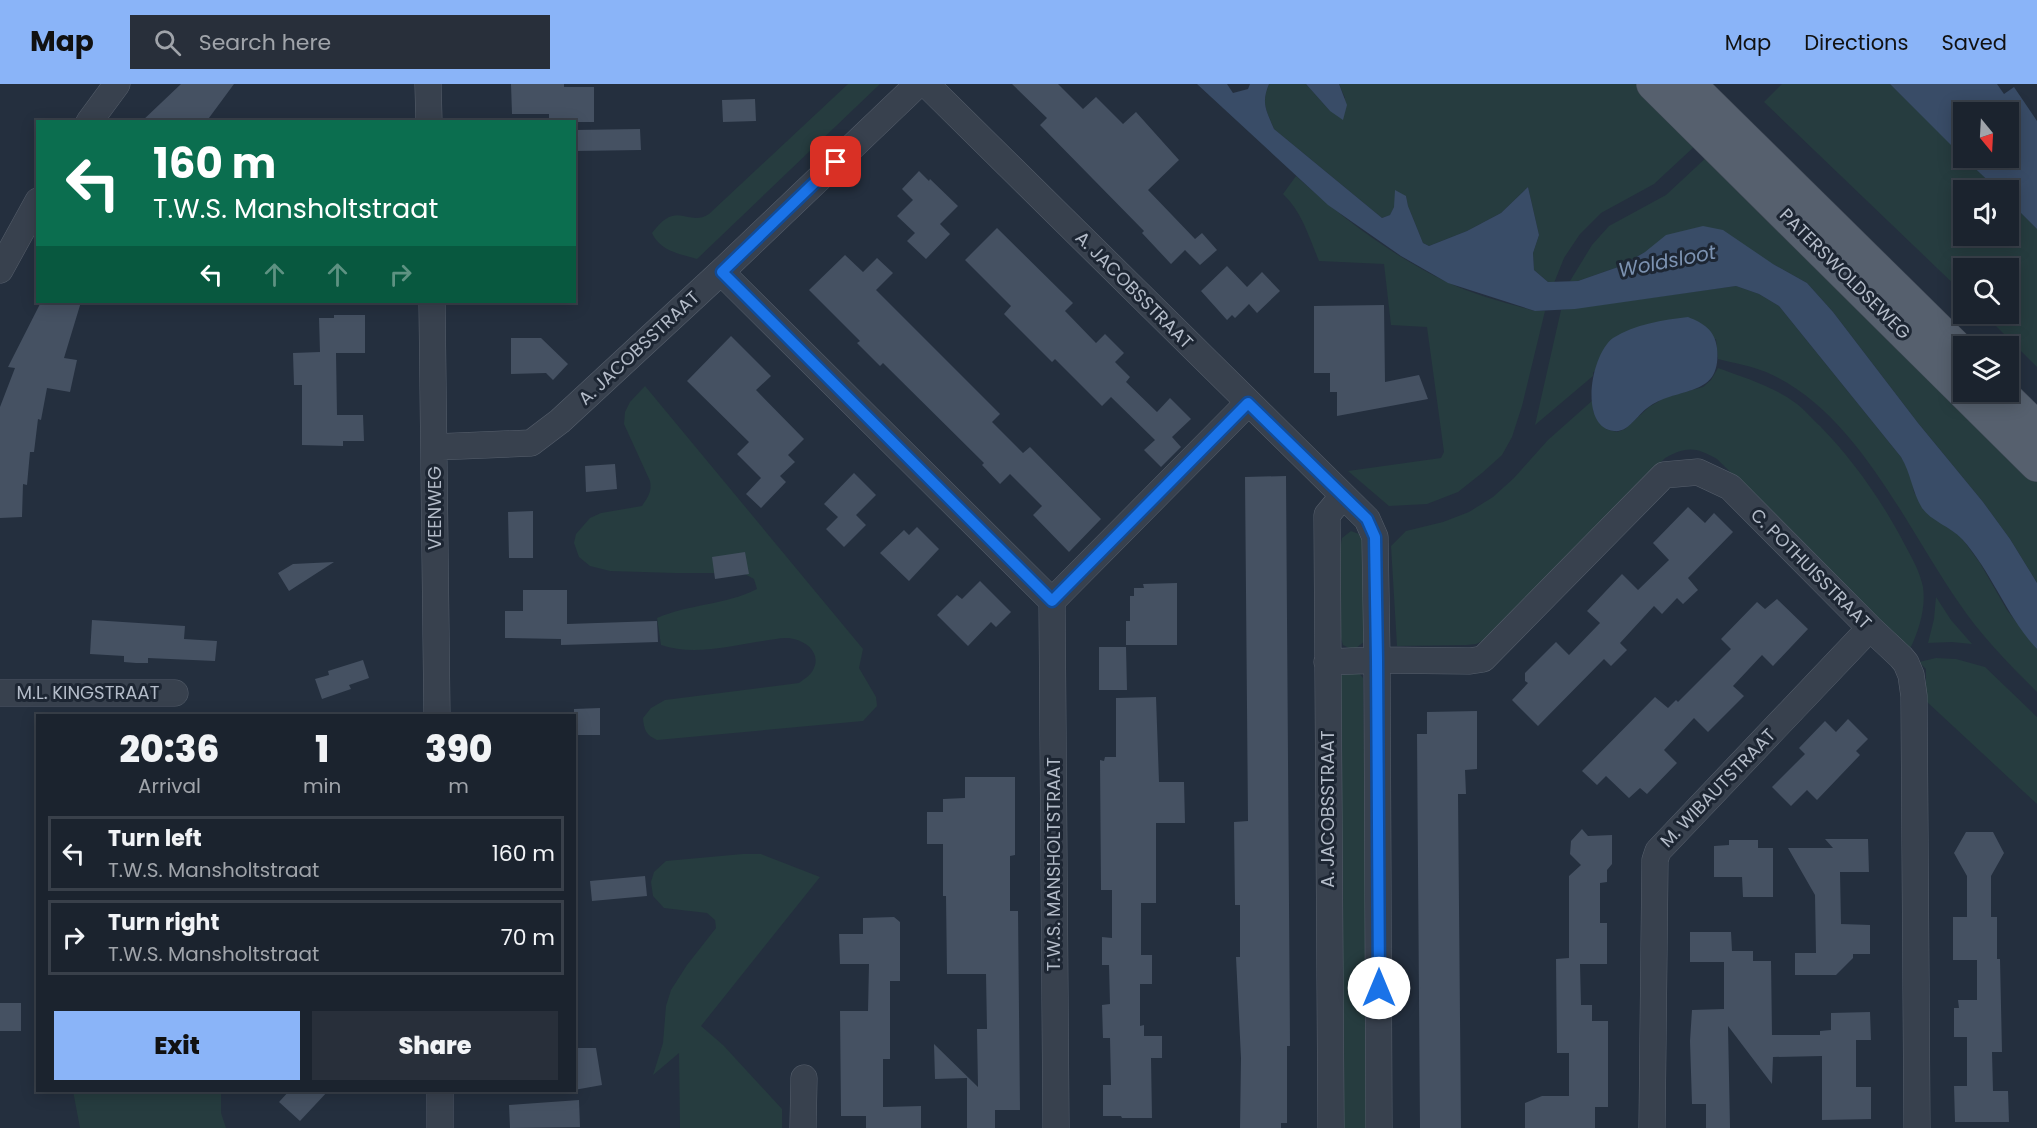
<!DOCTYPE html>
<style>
body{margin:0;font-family:Poppins,sans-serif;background:#282f3a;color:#f1f3f6;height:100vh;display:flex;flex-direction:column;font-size:22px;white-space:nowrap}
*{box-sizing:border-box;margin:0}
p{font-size:20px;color:#a0a4aa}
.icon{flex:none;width:33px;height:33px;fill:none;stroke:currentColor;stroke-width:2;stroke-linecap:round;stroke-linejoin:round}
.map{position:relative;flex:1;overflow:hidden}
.panel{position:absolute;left:36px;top:630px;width:540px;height:378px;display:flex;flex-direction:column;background:#1b232e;border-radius:0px;box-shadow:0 3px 15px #0003,0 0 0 2px #39404a}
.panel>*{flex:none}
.guide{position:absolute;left:36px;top:36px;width:540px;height:183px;border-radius:0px;box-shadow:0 3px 15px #0003,0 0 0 2px #39404a;background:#0b6e4f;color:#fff;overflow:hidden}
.needle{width:39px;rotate:162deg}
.controls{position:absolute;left:1953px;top:18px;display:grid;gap:12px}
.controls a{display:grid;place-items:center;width:66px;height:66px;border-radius:0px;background:#1b232e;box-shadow:0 3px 15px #0003,0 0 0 2px #39404a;font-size:30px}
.pin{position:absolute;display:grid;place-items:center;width:51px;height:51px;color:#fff;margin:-26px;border-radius:12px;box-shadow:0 3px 9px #0006}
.me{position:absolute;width:66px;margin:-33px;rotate:0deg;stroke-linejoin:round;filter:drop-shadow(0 0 4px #0008)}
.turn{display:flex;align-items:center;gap:21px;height:126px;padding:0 18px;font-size:27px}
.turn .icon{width:78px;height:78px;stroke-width:2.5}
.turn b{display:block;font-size:42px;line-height:51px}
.lanes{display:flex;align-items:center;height:57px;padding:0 18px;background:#0003;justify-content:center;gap:30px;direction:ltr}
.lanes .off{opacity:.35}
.eta{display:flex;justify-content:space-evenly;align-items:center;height:102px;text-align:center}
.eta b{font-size:36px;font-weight:800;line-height:42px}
.cta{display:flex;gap:12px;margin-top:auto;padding:12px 18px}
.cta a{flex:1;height:69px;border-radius:0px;background:#8ab4f8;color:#111;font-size:24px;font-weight:800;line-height:69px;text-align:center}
.cta a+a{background:#282f3a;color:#f1f3f6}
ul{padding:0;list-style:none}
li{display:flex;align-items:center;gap:18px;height:75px;margin:0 12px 9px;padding:0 6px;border:3px solid #39404a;border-radius:0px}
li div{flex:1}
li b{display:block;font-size:22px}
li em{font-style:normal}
header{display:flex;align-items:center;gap:36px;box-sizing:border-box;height:84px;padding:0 30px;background:#8ab4f8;color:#111}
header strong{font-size:28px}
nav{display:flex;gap:33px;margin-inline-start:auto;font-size:21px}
.search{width:420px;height:54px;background:#282f3a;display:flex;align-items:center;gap:15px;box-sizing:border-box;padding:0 21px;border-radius:0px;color:#a0a4aa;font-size:22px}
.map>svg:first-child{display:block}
.green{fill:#263c3f}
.water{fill:#394c67}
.building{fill:#455162}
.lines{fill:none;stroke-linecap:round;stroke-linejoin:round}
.minor-casing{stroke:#565f6c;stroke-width:27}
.major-casing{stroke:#414a57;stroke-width:34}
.minor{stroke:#38414e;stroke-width:26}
.major{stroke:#56606e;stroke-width:33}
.route-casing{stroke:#114b97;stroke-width:15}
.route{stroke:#1a73e8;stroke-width:10}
.labels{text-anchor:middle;stroke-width:6;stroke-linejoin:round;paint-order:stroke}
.street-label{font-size:18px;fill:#b4bcc9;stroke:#1d2633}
.water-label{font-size:20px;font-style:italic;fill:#7c92b1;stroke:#1d2633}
</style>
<header>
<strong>Map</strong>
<div class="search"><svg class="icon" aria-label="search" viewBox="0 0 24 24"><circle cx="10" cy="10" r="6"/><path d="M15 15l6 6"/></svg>Search here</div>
<nav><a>Map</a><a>Directions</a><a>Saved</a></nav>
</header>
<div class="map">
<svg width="2037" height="1044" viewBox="0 0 2037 1044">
<rect width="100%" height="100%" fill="#242f3e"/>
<path class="green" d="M 848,0 L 880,0 L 697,175 C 680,170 660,167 652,149 C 678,114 687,144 709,130 Z
M 1269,0 L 1306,0 L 1330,27 L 1345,14 L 1339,0 L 1636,0 L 1696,61 L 1654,100 L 1601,129 L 1580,150 L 1564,174 L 1554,199 L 1548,198 L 1534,186 L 1533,169 L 1539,151 L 1528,103 L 1501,129 L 1467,147 L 1429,162 L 1423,159 L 1408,122 L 1406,112 L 1394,123 L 1390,131 L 1382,134 L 1274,45 C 1266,26 1261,19 1269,0 Z
M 1782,0 L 1890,0 L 1998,106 L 1964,106 L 1964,152 L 2008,152 L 2009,117 L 2037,145 L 2037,283 L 1984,230 L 2008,230 L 2008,184 L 1964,184 L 1963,209 L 1764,18 Z
M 1709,71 L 2037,393 L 2037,499 L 2010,455 L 1983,418 L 1918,339 L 1833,228 L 1807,199 L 1773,180 L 1645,168 L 1621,182 L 1578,197 L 1570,197 L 1592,161 L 1609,142 L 1666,111 Z
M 1296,92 C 1341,133 1392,172 1447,198 C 1474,211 1506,219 1535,227 L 1545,227 L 1522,322 L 1512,353 L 1502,371 L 1482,389 L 1458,408 L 1427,420 L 1389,422 L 1348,387 L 1441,374 L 1444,368 L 1427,243 L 1391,241 L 1384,180 L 1319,177 C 1309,153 1302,128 1283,110 Z
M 1736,202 L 1759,210 L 1779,222 L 1901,373 L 1910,387 L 1914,408 L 1924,426 L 1961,453 L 1980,479 L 2007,526 L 2037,565 L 2037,608 C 2009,580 1981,552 1959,519 C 1906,443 1856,326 1766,288 C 1751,282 1734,279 1718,275 L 1716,255 L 1593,288 L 1593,292 L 1535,341 L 1561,226 Z
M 1718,284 C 1745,294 1773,302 1797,320 C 1805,326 1812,335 1820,342 C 1854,377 1882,417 1905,461 C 1912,474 1920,488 1923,503 C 1926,524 1919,546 1910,565 L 1717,375 C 1696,363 1687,362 1665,374 L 1484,556 L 1476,560 L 1466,561 L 1397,562 L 1391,462 L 1406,447 L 1443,438 L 1469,428 L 1493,413 L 1514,394 L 1548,356 L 1593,316 L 1593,327 L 1606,345 L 1617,348 L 1625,345 L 1649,323 L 1666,313 L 1703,303 L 1711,296 Z
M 645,302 L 863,565 L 859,584 L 876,613 L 877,622 L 863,637 L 657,656 C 646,651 644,646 643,634 L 651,624 L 665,616 L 799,599 C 804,595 811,591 813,586 C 823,568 803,554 786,554 C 779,554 770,556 763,557 C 730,562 693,572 661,561 L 657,534 C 689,520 726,521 757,505 L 754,495 L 743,489 L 675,489 L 610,487 L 590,482 L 579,473 L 574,459 L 576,450 L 590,434 L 601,429 L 642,422 C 648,413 652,408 650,397 L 624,340 L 625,328 L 630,318 Z
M 1351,447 L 1359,450 L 1363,456 L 1365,557 L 1356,564 L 1349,564 L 1343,561 L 1340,550 L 1339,470 L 1342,454 Z
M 1936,513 L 1951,536 L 1972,560 L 1952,558 L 1928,559 L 1934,535 Z
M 1936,574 L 1956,575 L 1985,583 L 2037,633 L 2037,720 L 1926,617 L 1926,585 L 1919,578 Z
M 1347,587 L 1359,589 L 1363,594 L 1369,1044 L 1342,1044 L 1338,595 Z
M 743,770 L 761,770 L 820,793 L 701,942 L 723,961 L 782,1025 L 782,1044 L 680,1044 L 679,969 L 653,991 L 663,959 L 666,922 L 671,906 L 687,881 L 716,844 L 715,836 L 707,829 L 664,824 L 653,812 L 651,798 L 654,788 L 666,777 Z
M 73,1007 L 221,1007 L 221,1029 L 226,1044 L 80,1044 Z"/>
<path class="water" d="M 1197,0 L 1227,0 L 1233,9 L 1248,5 L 1250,0 L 1269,0 C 1261,19 1266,26 1274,45 L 1382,134 L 1390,131 L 1394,123 L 1395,106 L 1406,112 L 1408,122 L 1423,159 L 1429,162 L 1467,147 L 1501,129 L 1528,103 L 1539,151 L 1533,169 L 1534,186 L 1548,198 L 1578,197 L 1621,182 L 1645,168 L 1666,151 L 1703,142 L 1723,146 L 1773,180 L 1807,199 L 1833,228 L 1918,339 L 1983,418 L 2010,455 L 2037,499 L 2037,565 C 2006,532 1992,488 1962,455 C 1951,443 1931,437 1922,424 C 1912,408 1911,389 1901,373 L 1779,222 L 1759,210 L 1736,202 L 1575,225 L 1535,227 L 1448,199 L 1401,172 L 1328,121 Z
M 1306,0 L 1339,0 L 1347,21 L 1343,36 L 1330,27 Z
M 1890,0 L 1997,0 L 2004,10 L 2014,3 L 2037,37 L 2037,145 L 2009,117 L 2008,106 L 1998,106 L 1964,74 L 2008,74 L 2008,28 L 1964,28 L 1963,73 Z
M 1688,233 C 1703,239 1715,246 1717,264 C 1722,314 1681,302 1650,322 C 1638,329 1629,349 1614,347 C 1578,343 1591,270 1613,254 C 1635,240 1663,236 1688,233 Z"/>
<path class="building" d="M 181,0 L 234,0 L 206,38 L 141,38 Z
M 511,0 L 564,0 L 564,3 L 594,3 L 594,38 L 549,38 L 549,30 L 512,30 Z
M 1012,0 L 1058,0 L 1083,25 L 1096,13 L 1123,40 L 1136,28 L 1179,76 L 1148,106 L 1195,155 L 1202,149 L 1217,166 L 1200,181 L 1185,166 L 1171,180 L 1142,149 L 1144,147 L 1040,41 L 1047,34 Z
M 755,15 L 756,37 L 723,38 L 722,16 Z
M 640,45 L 641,66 L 574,67 L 574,46 Z
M 919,87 L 929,97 L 930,95 L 958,122 L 940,140 L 950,150 L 926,175 L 907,157 L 915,149 L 897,132 L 913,116 L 902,105 Z
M 997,144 L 1073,219 L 1065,227 L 1096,259 L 1105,250 L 1124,269 L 1115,278 L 1130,293 L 1126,298 L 1157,328 L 1170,314 L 1191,335 L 1172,353 L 1181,363 L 1161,383 L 1144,366 L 1155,356 L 1111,313 L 1102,322 L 1055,275 L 1052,278 L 1004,230 L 1011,222 L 965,176 Z
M 845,171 L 863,188 L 877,174 L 893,189 L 876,206 L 1000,330 L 992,338 L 1023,369 L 1030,363 L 1101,435 L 1069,468 L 1033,431 L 1042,422 L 1010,390 L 1000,400 L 982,381 L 984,379 L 883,279 L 880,282 L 857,259 L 860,257 L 809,206 Z
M 1227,182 L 1247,203 L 1262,188 L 1280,207 L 1257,229 L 1249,220 L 1235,234 L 1232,231 L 1227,236 L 1201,207 Z
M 41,218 L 81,218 L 64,274 L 77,276 L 70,308 L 47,304 L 41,336 L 38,335 L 34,368 L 30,368 L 27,401 L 23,400 L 22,433 L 0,434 L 0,323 L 15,284 L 8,283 Z
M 1384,221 L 1385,298 L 1419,291 L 1428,315 L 1337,332 L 1337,308 L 1330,308 L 1330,289 L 1314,289 L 1314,222 Z
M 334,231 L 365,231 L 365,269 L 336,269 L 337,331 L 363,331 L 364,357 L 343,357 L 343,362 L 302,361 L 302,301 L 294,301 L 293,269 L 320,268 L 319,234 L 334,234 Z
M 731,252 L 771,292 L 756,306 L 804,355 L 788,371 L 795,378 L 780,392 L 786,398 L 761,424 L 746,410 L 761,394 L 737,370 L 749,358 L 687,297 Z
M 511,254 L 541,254 L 568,280 L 553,296 L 546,289 L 511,290 Z
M 615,380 L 617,405 L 586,408 L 585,382 Z
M 854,389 L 876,411 L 856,431 L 866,441 L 844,463 L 826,445 L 838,433 L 824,420 Z
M 1286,392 L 1290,962 L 1287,962 L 1287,1039 L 1281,1039 L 1281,1044 L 1240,1044 L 1241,974 L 1236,873 L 1240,873 L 1240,821 L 1235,821 L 1234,738 L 1248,737 L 1245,393 Z
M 1688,423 L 1705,439 L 1714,429 L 1733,448 L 1688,494 L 1698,506 L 1683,520 L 1677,514 L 1662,530 L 1654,522 L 1620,559 L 1627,566 L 1611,582 L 1604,575 L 1538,642 L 1512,616 L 1528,599 L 1525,597 L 1525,589 L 1556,558 L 1569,571 L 1600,539 L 1587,527 L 1622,490 L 1638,506 L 1669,476 L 1653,459 Z
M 533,427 L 533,474 L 509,474 L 508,428 Z
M 917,443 L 939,465 L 909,497 L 880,469 L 904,446 L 909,451 Z
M 745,468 L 749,490 L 715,495 L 712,473 Z
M 334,478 L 289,507 L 278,489 L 293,480 Z
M 980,497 L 1011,528 L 996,543 L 991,538 L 968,562 L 937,531 L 957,511 L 962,515 Z
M 1177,499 L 1177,561 L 1126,561 L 1126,537 L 1130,537 L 1130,512 L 1134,512 L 1134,504 L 1144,504 L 1143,500 Z
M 523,506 L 567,506 L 567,540 L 657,537 L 658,558 L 561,561 L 561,555 L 505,554 L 505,527 L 523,527 Z
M 1777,515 L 1808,545 L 1773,582 L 1762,571 L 1733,602 L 1744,612 L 1708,648 L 1694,634 L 1664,666 L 1677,679 L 1647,710 L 1640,704 L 1629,714 L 1606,692 L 1597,701 L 1582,687 L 1655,613 L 1668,624 L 1676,616 L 1678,618 L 1731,565 L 1721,555 L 1757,518 L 1765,525 Z
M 92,536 L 185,542 L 184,555 L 217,557 L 215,577 L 148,574 L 148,579 L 136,579 L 124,578 L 124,572 L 90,570 Z
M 1099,563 L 1126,563 L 1127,606 L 1099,606 Z
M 363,576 L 369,594 L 349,601 L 351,605 L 322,615 L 315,595 L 329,591 L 328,587 Z
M 1156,613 L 1159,698 L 1184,698 L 1185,739 L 1156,739 L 1156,819 L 1141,819 L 1141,871 L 1152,871 L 1152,900 L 1140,900 L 1140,942 L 1144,941 L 1144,952 L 1162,952 L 1162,974 L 1151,974 L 1152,1034 L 1122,1034 L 1121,1032 L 1103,1032 L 1103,1001 L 1111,1001 L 1110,954 L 1103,954 L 1102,921 L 1110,920 L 1109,881 L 1102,881 L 1102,853 L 1112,854 L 1112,806 L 1101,806 L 1100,676 L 1104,677 L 1105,673 L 1116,673 L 1116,614 Z
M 600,624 L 600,651 L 574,651 L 574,625 Z
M 1477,627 L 1477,685 L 1465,686 L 1466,710 L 1458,710 L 1461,1044 L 1420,1044 L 1417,650 L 1427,650 L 1427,628 Z
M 1848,635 L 1868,655 L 1856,667 L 1860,671 L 1817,716 L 1807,706 L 1791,722 L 1772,703 L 1805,670 L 1799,664 L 1825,637 L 1836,648 Z
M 965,693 L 1015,693 L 1015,771 L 1010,772 L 1010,827 L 1018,827 L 1020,1026 L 995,1026 L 995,1044 L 967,1044 L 967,994 L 935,995 L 934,960 L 978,1003 L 977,945 L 987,945 L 986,890 L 947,890 L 946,812 L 943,812 L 943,760 L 927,760 L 927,728 L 943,728 L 943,715 L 965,714 Z
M 1582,745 L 1588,752 L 1612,751 L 1612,780 L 1607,786 L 1607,798 L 1600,799 L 1600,839 L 1607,839 L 1607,880 L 1580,880 L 1581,921 L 1592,921 L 1592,937 L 1608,937 L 1608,1023 L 1595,1023 L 1595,1044 L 1525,1044 L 1525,1019 L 1542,1012 L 1569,1012 L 1569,969 L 1557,969 L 1556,875 L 1569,874 L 1569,792 L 1581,781 L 1570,770 L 1571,757 Z
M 1966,748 L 1993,748 L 2004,769 L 1991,792 L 1991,833 L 1997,833 L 1997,875 L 2000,875 L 2002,968 L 1992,968 L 1993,1007 L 2008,1007 L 2009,1038 L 1955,1038 L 1954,1002 L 1967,1002 L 1967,953 L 1954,953 L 1954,924 L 1959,924 L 1958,916 L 1977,916 L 1977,876 L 1953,876 L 1953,833 L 1967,833 L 1967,792 L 1954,769 Z
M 1825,755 L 1868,755 L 1869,788 L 1840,788 L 1841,840 L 1870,841 L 1870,870 L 1853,870 L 1853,874 L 1836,891 L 1795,891 L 1795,869 L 1816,869 L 1815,811 L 1788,764 L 1833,764 Z
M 1729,756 L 1758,756 L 1758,764 L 1773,764 L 1773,813 L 1743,813 L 1742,793 L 1714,793 L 1714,762 L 1729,761 Z
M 645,792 L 647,812 L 592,817 L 590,797 Z
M 894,833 L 900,838 L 900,897 L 890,897 L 890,975 L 883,975 L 883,1023 L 921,1022 L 921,1044 L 866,1044 L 866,1032 L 841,1032 L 840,927 L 868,927 L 869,880 L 840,880 L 839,850 L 863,850 L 863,834 Z
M 1690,848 L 1731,848 L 1732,867 L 1753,867 L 1753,877 L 1771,877 L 1772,951 L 1820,951 L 1820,947 L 1831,946 L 1831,929 L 1870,928 L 1871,956 L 1856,956 L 1856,1003 L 1871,1003 L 1871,1035 L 1822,1036 L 1822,972 L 1773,973 L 1772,1000 L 1728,942 L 1730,1044 L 1706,1044 L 1706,1020 L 1692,1020 L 1690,957 L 1692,926 L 1724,925 L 1724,878 L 1690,878 Z
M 0,919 L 21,919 L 21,947 L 0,947 Z
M 574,964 L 596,964 L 602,1001 L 574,1006 Z
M 290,1006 L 329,1006 L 300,1037 L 279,1018 Z
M 579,1016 L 580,1043 L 510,1044 L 509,1021 Z"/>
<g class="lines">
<g class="minor-casing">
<path id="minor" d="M 428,0 L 429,38
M 926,0 L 1367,435 L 1375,453 L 1377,576 L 1379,1044
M 89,38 L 117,0
M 0,186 L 38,117
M 721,188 L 1052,517 L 1056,1044
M 432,218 L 437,632
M 435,363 L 531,359 L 560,337 L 721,188 L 918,0
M 1052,517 L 1248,319
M 1327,578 L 1377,576 L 1470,577 L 1483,575 L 1664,391 L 1698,388 L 1730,403 L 1870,544 L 1901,573 L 1906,579 L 1911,591 L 1914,612 L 1917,1044
M 0,609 L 175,609
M 440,1006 L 440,1044
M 803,1044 L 804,994
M 1331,1044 L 1327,431 L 1342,413
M 1652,1044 L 1655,776 L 1658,767 L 1870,544"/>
</g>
<g class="major-casing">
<path id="major" d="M 1653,0 L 2037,381
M 1689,0 L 1964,271
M 2000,308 L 2037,344"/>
</g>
<use href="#minor" class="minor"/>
<use href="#major" class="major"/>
</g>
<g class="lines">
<g class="route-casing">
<path id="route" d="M 836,78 L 722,188 L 1052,517 L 1248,319 L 1367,435 L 1375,453 L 1377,576 L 1379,904"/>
</g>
<use href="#route" class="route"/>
</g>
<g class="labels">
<g class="street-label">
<text transform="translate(1845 190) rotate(45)" y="6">PATERSWOLDSEWEG</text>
<text transform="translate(1134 206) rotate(45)" y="6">A. JACOBSSTRAAT</text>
<text transform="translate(639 264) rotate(-43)" y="6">A. JACOBSSTRAAT</text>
<text transform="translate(435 424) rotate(-90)" y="6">VEENWEG</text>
<text transform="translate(1811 485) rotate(45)" y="6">C. POTHUISSTRAAT</text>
<text x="88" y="615">M.L. KINGSTRAAT</text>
<text transform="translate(1718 704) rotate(-46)" y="6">M. WIBAUTSTRAAT</text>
<text transform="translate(1328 725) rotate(-90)" y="6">A. JACOBSSTRAAT</text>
<text transform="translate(1054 780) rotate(-90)" y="6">T.W.S. MANSHOLTSTRAAT</text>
</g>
<g class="water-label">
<text transform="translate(1667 177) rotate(-11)" y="7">Woldsloot</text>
</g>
</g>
</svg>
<div class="controls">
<a><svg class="needle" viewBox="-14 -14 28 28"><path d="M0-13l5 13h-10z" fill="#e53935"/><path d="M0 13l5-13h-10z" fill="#a0a4aa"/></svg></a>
<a><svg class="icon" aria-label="sound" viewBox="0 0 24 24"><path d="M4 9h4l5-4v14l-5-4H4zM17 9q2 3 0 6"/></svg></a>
<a><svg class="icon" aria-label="search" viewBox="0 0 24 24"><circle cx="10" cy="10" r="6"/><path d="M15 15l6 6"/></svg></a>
<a><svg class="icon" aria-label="layers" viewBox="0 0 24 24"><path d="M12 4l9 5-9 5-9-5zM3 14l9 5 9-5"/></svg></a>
</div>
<div class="pin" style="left:836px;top:78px;background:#d93025"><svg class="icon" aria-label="arrive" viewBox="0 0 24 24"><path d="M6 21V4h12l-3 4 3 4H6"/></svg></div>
<svg class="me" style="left:1379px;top:904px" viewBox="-20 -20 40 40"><circle r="19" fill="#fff"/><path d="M0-13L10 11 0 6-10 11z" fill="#1a73e8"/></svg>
<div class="guide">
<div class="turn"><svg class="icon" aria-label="left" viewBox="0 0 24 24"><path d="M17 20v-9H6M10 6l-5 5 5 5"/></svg><div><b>160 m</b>T.W.S. Mansholtstraat</div></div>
<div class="lanes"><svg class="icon" aria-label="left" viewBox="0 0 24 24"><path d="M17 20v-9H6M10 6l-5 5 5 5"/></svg><svg class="icon off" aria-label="ahead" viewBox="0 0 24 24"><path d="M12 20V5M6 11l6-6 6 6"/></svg><svg class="icon off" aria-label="ahead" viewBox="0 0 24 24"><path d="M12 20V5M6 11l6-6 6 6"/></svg><svg class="icon off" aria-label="right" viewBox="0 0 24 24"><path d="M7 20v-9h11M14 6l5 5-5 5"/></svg></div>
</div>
<section class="panel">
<div class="eta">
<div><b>20:36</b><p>Arrival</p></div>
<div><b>1</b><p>min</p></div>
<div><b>390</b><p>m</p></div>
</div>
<ul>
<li><svg class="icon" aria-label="left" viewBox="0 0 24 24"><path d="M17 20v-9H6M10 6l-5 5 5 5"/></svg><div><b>Turn left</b><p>T.W.S. Mansholtstraat</p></div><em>160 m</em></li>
<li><svg class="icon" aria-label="right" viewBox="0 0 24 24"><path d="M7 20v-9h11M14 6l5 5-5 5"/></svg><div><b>Turn right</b><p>T.W.S. Mansholtstraat</p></div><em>70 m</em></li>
</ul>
<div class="cta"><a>Exit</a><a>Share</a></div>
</section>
</div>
